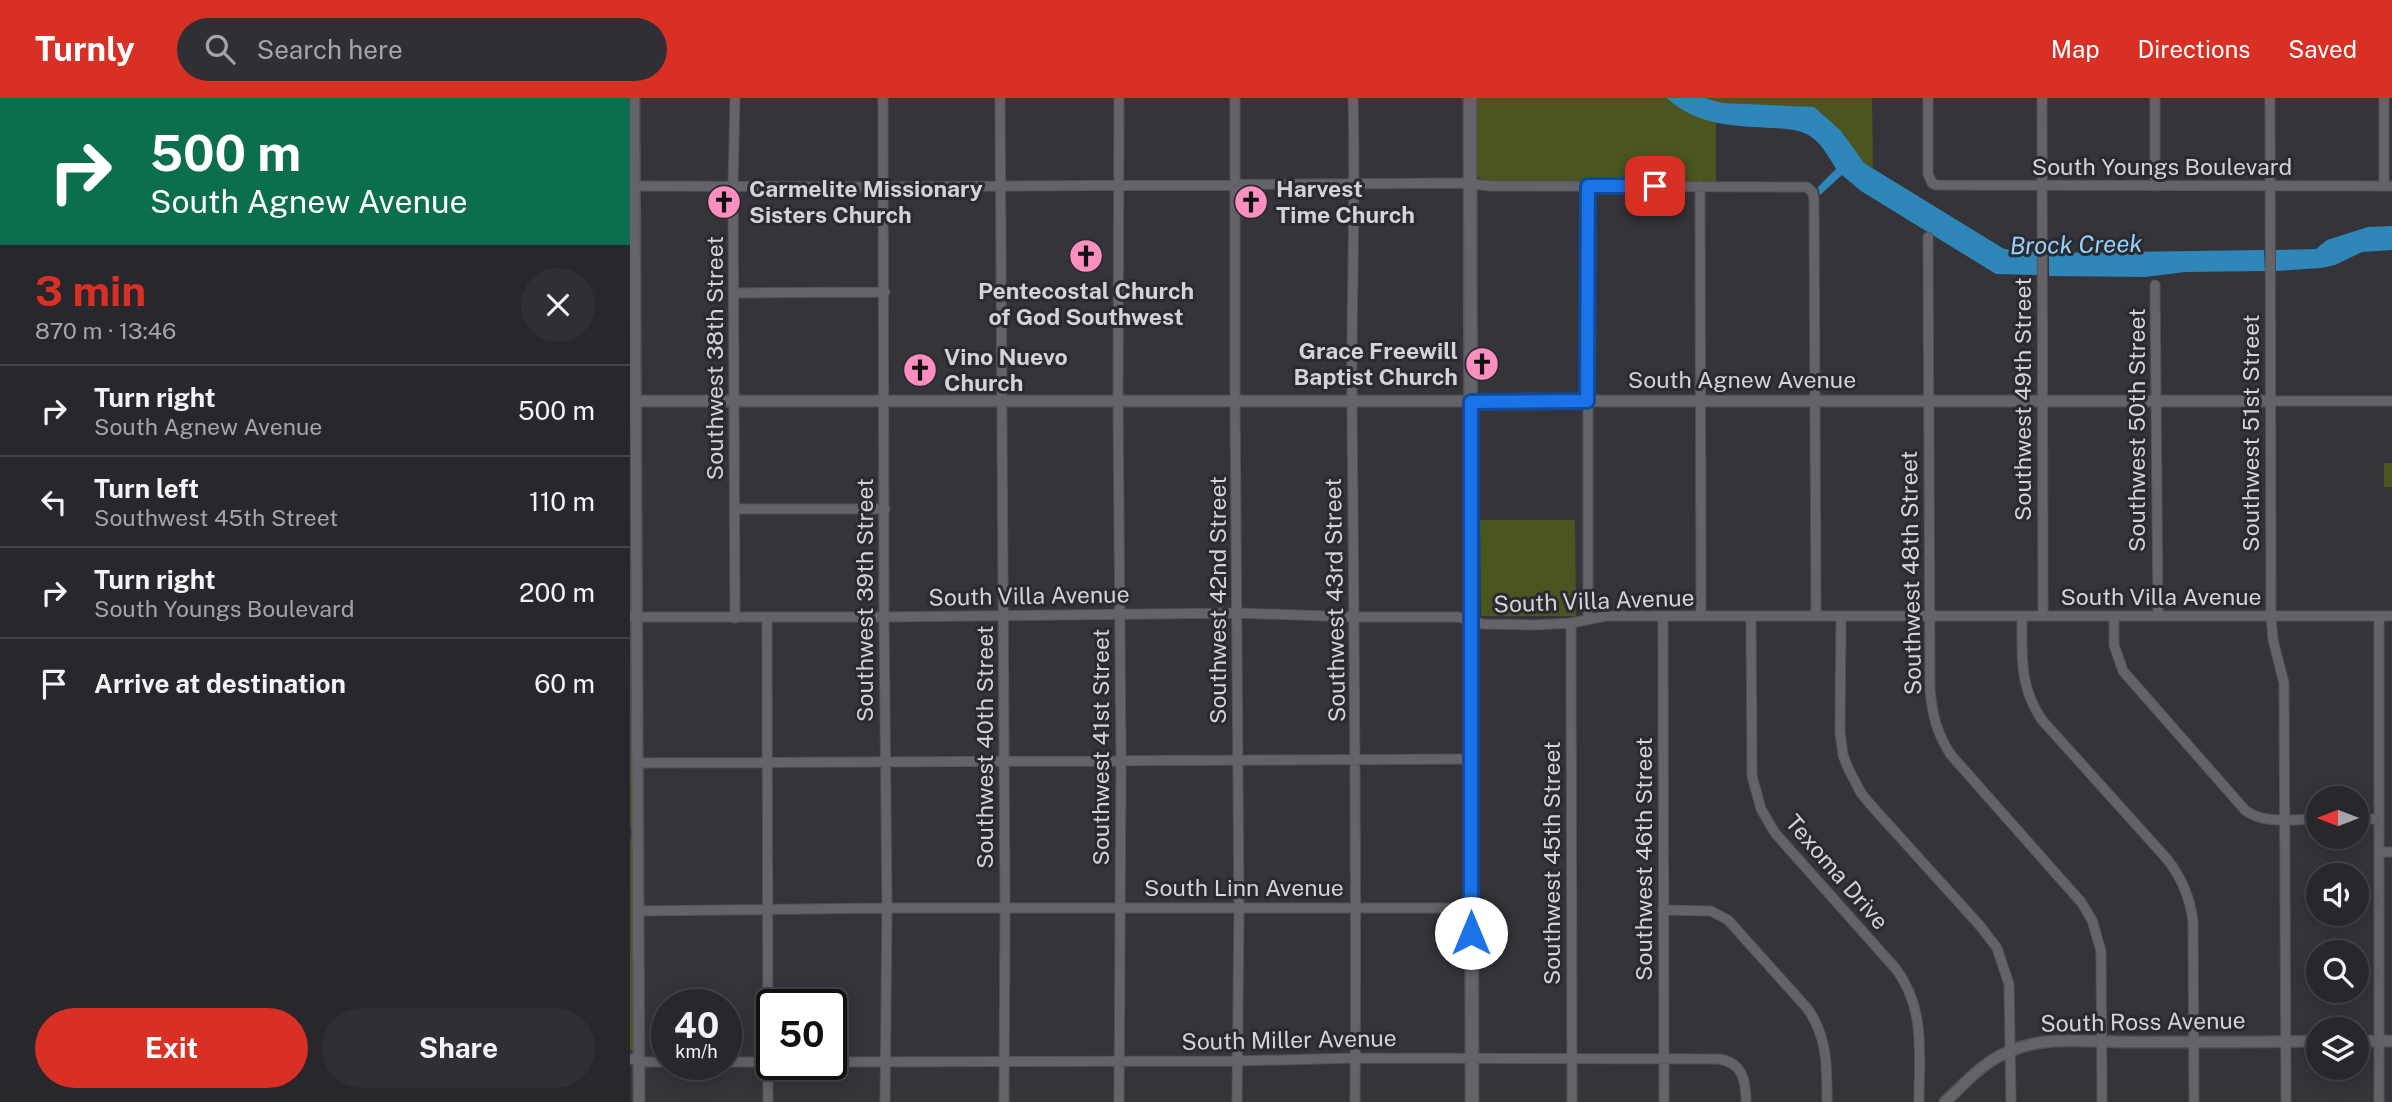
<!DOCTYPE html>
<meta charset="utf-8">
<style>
body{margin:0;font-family:"Public Sans",sans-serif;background:#302f34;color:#f1f3f6;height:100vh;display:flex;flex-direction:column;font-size:26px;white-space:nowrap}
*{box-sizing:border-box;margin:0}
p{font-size:23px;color:#a5a5a9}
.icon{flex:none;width:38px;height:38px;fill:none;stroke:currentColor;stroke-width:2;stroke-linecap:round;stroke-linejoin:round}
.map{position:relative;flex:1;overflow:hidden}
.details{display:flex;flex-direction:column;background:#28272c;width:630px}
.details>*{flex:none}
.guide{background:#0b6e4f;color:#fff;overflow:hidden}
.needle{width:46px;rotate:270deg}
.fabs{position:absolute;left:1676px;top:688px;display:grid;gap:14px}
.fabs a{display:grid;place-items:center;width:63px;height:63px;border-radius:50%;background:#28272c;box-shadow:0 4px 18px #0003,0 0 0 2px #444448;font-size:35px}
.speed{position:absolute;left:21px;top:891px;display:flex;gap:14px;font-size:35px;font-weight:700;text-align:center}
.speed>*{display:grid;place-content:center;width:91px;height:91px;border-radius:50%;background:#28272c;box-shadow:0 4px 18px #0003,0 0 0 2px #444448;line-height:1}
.speed small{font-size:18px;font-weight:400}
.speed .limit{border:4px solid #111;border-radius:10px;background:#fff;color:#111}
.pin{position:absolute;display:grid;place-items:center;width:60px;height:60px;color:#fff;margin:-30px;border-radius:14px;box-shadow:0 4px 10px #0006}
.me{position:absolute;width:77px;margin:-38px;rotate:0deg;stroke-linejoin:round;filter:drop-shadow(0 0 5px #0008)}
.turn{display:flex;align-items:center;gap:24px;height:147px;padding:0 35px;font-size:32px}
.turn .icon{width:91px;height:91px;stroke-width:2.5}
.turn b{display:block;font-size:49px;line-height:60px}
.round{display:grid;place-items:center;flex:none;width:74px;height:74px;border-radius:37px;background:#302f34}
.overview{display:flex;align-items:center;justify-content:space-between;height:119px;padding:0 35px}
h1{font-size:42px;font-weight:700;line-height:52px;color:#d93025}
.button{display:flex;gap:14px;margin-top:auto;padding:14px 35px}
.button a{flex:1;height:80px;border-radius:42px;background:#d93025;color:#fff;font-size:28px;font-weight:700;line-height:80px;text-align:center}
.button a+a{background:#302f34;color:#f1f3f6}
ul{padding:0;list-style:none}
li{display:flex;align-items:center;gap:21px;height:91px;padding:0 35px;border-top:2px solid #444448}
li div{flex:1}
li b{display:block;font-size:26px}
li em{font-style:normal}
header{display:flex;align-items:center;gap:42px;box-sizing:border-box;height:98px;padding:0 35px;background:#d93025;color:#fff}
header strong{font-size:33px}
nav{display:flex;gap:38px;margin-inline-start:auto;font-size:24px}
.search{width:490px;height:63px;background:#302f34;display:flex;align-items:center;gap:18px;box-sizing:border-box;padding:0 24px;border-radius:38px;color:#a5a5a9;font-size:26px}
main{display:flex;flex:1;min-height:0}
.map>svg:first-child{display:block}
.green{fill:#4a5520}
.water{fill:#2f87b9}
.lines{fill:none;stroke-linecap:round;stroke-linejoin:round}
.minor-casing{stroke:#545258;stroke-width:11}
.tertiary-casing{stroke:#545258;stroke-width:13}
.secondary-casing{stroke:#545258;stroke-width:15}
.minor{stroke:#65636a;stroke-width:9}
.tertiary{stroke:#65636a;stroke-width:10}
.secondary{stroke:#65636a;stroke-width:12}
.route-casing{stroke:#114b97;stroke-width:18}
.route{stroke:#1a73e8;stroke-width:12}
.labels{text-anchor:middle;stroke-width:6;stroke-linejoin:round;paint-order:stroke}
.street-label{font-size:23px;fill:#d4d3d7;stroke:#2b2a30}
.poi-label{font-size:23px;font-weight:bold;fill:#d4d3d7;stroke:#2b2a30;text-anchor:start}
.water-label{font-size:24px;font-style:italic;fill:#96d3fc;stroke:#2b2a30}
</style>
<header>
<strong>Turnly</strong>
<div class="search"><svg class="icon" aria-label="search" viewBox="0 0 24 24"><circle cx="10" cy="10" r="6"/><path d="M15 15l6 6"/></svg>Search here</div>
<nav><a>Map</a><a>Directions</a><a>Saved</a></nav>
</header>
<main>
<section class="details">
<div class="guide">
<div class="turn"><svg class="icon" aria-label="right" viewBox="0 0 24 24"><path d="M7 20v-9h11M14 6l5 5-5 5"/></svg><div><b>500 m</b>South Agnew Avenue</div></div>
</div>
<div class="overview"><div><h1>3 min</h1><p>870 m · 13:46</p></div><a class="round"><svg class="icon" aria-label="close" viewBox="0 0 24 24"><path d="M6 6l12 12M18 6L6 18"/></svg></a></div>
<ul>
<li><svg class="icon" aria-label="right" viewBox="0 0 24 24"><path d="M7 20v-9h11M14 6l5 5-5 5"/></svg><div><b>Turn right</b><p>South Agnew Avenue</p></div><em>500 m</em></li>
<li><svg class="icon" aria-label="left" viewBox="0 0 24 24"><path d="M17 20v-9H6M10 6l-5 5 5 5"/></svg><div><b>Turn left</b><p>Southwest 45th Street</p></div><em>110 m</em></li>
<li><svg class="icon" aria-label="right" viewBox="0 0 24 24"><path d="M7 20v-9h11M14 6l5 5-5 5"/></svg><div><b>Turn right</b><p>South Youngs Boulevard</p></div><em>200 m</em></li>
<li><svg class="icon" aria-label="arrive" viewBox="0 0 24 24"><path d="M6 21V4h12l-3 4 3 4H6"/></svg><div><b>Arrive at destination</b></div><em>60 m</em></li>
</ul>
<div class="button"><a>Exit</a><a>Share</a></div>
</section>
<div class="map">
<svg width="1762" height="1004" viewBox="0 0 1762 1004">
<rect width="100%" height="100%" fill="#35343a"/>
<path class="green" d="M 847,0 L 1242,0 L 1243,70 L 1233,65 L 1211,33 L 1092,5 L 1086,27 L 1086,84 L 856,84 L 848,79 L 847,75 Z
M 1754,365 L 1762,365 L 1762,389 L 1754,389 Z
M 850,422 L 945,422 L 946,518 L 851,518 Z
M 0,525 L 3,529 L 3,728 L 0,730 Z
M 0,740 L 4,744 L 6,951 L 0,953 Z"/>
<path class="water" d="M 1037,0 L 1075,0 L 1092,5 L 1184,9 L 1211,33 L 1234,65 L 1374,151 L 1407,154 L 1407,177 L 1366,176 L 1231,93 L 1212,77 L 1190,97 L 1188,89 L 1206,71 C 1199,59 1192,46 1180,38 C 1168,31 1156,31 1143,30 C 1105,28 1067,28 1037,0 Z
M 1762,128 L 1762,152 L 1732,154 L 1705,167 L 1691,170 L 1646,173 L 1646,152 L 1686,151 L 1697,142 L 1738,129 Z
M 1634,152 L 1635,173 L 1555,174 L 1515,179 L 1419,178 L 1419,155 Z"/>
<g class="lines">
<g class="minor-casing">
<path id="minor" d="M 105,0 L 103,88 L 105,520
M 253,0 L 254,519 L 257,810 L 255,1004
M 370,0 L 375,811 L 374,1004
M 489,0 L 488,303 L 491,664 L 489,1004
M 605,0 L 605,303 L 609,810 L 607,1004
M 723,0 C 726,102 721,204 722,306 C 724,539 727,771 725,1004
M 1298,0 L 1298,76 L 1302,85 L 1306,87 L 1762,88
M 1412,0 L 1413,518
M 1525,0 L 1525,88
M 1640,0 L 1641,518 L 1643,542 L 1654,585 L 1656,1004
M 1,88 L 254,89 L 833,85 L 861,88 L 1177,89 L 1183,95 L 1184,101 L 1186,518
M 1070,88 L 1071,518
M 1754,88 L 1754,0
M 1298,139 L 1300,591 C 1302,616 1307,636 1321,657 L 1451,804 L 1462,822 L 1471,853 L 1472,1004
M 1525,187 L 1528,518
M 104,195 L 255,194
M 1640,303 L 1762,303
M 105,411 L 255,411
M 1033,518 L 1034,1004
M 1121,518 L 1122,678 L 1131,711 L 1145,735 L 1266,871 C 1296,911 1289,957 1289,1004
M 1211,518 L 1210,634 L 1213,657 L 1218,670 L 1231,695 L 1240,706 L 1351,829 L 1367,850 L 1379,886 L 1381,1004
M 1392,518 C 1392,558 1389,588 1412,622 L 1537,761 C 1552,780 1560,799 1563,823 L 1564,1004
M 1484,518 L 1484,547 L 1493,573 L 1615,712 C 1633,727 1666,721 1689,721
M 1749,518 L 1749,1004
M 0,519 L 254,519 L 608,515 L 725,519 L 828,519 L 853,526 L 904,527 L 941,525 L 976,518 L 1762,518
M 137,520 L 138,1004
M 958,520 L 958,88
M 941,525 L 942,1004
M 8,665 L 842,661
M 1727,721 L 1749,721
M 1749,754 L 1762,754
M 1033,812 L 1081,813 L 1098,822 L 1177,910 C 1198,939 1197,970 1197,1004
M 9,813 L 257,810 L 840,810
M 0,961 L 15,964 L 37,964
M 96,964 L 142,964
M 201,964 L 607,963 L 725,960 L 1089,961 C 1113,965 1116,983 1116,1004"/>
</g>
<g class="tertiary-casing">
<path id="tertiary" d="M 4,0 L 9,1004
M 0,303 L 1640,303
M 1727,943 L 1762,943
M 1315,1004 C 1334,986 1353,964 1378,954 C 1415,937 1455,944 1495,944 C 1559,944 1624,944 1689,943"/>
</g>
<g class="secondary-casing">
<path id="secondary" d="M 840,0 L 842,1004"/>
</g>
<use href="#minor" class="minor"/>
<use href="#tertiary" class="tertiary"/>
<use href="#secondary" class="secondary"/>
</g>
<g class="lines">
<g class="route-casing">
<path id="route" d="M 841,835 L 841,304 L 957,303 L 958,88 L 1025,88"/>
</g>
<use href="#route" class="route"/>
</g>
<defs>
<g id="church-disc" transform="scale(1.75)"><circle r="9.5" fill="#fd8ec0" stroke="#2b2a30"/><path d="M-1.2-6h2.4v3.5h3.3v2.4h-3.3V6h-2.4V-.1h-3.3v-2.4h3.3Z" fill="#111"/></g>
</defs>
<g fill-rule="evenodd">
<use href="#church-disc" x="94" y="104"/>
<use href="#church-disc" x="621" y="104"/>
<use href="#church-disc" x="456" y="158"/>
<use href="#church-disc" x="852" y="266"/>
<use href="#church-disc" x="290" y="272"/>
</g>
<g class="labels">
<g class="street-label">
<text x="1532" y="77">South Youngs Boulevard</text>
<text transform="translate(85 260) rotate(-90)" y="8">Southwest 38th Street</text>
<text x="1112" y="290">South Agnew Avenue</text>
<text transform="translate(1393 301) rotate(-90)" y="8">Southwest 49th Street</text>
<text transform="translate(1507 332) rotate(-90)" y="8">Southwest 50th Street</text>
<text transform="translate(1621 335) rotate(-90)" y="8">Southwest 51st Street</text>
<text transform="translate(1281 475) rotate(-91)" y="8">Southwest 48th Street</text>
<text transform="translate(399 498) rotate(-1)" y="8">South Villa Avenue</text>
<text x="1531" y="507">South Villa Avenue</text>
<text transform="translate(235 502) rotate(-90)" y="8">Southwest 39th Street</text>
<text transform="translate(588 502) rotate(-90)" y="8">Southwest 42nd Street</text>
<text transform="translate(705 502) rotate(-91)" y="8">Southwest 43rd Street</text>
<text transform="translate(964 503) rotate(-2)" y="8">South Villa Avenue</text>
<text transform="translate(355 649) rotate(-90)" y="8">Southwest 40th Street</text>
<text transform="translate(471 649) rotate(-90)" y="8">Southwest 41st Street</text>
<text transform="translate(1014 761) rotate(-90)" y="8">Southwest 46th Street</text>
<text transform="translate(922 765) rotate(-90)" y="8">Southwest 45th Street</text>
<text transform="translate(1207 774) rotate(49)" y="8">Texoma Drive</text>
<text x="614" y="798">South Linn Avenue</text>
<text transform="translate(1513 924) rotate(-1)" y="8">South Ross Avenue</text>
<text transform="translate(659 942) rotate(-1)" y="8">South Miller Avenue</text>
</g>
<g class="poi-label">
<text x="119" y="99">Carmelite Missionary<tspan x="119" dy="26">Sisters Church</tspan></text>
<text x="646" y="99">Harvest<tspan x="646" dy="26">Time Church</tspan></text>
<text x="456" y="201" text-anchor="middle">Pentecostal Church<tspan x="456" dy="26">of God Southwest</tspan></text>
<text x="828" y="261" text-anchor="end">Grace Freewill<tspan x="828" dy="26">Baptist Church</tspan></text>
<text x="314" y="267">Vino Nuevo<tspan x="314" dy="26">Church</tspan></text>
</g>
<g class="water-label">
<text transform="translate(1446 147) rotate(-1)" y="8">Brock Creek</text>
</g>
</g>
</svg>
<div class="fabs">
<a><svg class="needle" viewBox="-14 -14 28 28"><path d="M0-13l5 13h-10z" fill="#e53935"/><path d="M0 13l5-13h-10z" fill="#a5a5a9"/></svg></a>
<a><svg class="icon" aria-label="sound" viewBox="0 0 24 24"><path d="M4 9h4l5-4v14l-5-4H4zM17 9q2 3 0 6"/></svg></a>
<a><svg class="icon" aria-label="search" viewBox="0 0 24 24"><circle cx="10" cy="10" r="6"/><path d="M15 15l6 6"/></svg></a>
<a><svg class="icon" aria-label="layers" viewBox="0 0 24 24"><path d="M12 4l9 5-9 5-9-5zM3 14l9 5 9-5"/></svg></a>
</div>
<div class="speed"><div>40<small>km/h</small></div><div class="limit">50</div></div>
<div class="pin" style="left:1025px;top:88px;background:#d93025"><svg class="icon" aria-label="arrive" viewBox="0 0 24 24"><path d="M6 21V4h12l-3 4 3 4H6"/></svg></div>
<svg class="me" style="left:841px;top:835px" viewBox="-20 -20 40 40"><circle r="19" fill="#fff"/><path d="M0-13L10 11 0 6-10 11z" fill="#1a73e8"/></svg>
</div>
</main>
